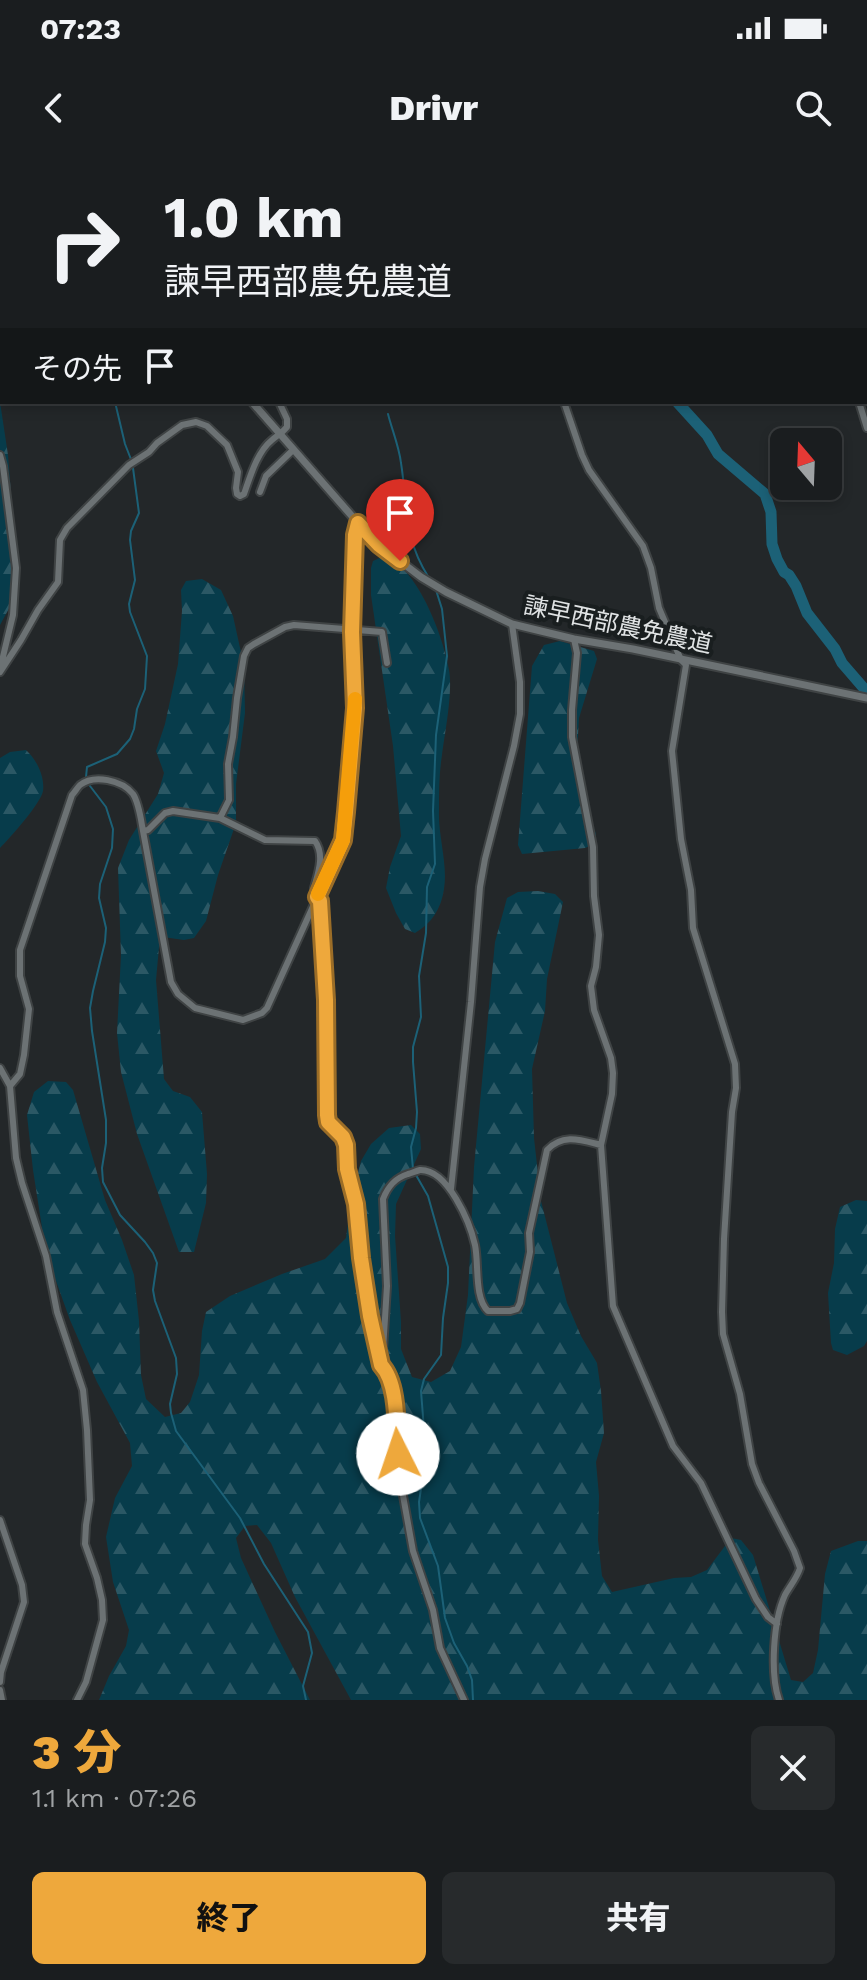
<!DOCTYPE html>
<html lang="ja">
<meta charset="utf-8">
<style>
body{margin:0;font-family:"Work Sans","Noto Sans JP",sans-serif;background:#272a2c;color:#f1f3f6;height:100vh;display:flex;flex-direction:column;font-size:30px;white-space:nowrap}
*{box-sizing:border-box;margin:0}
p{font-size:26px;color:#9fa2a4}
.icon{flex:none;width:44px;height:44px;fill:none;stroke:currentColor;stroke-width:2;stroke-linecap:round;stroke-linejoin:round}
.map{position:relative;height:1540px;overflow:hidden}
.details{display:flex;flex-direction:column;background:#1a1d1f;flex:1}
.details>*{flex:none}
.top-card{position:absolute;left:0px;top:0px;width:868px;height:244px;box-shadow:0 4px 12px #0003,0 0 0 2px #383b3d;background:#1a1d1f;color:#f1f3f6;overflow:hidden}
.needle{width:52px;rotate:341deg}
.buttons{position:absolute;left:770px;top:268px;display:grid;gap:16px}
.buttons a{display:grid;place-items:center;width:72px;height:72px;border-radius:12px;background:#1a1d1f;box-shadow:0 4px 12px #0003,0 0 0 2px #383b3d;font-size:40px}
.pin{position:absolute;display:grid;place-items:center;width:68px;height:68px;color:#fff;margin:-82px -34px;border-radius:50% 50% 50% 0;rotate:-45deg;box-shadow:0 0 8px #0007}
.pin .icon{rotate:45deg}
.me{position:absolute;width:88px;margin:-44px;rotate:356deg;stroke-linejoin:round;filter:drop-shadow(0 0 6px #0008)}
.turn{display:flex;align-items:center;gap:28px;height:168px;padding:0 32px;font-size:36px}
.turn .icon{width:104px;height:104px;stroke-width:2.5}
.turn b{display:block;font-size:56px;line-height:68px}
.then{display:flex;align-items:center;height:76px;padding:0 32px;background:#0003;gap:16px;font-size:30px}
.round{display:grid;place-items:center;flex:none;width:84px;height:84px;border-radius:12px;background:#272a2c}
.head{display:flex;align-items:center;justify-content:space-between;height:136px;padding:0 32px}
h1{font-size:48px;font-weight:800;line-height:60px;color:#eea83c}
.action{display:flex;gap:16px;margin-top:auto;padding:16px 32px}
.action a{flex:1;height:92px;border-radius:12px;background:#eea83c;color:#111;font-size:32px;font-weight:800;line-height:92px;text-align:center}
.action a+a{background:#272a2c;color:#f1f3f6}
.status{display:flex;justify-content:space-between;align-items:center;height:56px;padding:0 40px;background:#1a1d1f;direction:ltr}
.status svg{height:22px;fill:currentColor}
header{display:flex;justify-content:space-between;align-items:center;height:104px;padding:0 32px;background:#1a1d1f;font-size:36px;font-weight:800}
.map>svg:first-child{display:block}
.forest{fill:url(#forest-firs)}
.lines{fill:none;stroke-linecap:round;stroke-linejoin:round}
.stream{stroke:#1c6177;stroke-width:2}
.river{stroke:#1c6177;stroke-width:11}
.minor-casing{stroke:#3f4344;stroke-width:10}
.tertiary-casing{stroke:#3f4344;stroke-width:11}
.minor{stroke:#6c7274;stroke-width:6}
.tertiary{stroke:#6c7274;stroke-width:7}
.route-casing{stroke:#9b6d27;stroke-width:20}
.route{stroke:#eea83c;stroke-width:14}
.slow{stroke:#f59e0b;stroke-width:14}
.labels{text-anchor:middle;stroke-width:8;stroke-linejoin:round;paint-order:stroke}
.street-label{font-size:24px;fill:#e0e3e4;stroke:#191e1f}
</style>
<div class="status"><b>07:23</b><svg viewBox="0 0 49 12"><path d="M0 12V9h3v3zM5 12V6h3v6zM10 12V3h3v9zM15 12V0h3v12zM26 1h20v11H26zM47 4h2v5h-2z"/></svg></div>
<header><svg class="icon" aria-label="back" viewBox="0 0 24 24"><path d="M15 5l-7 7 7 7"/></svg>Drivr<svg class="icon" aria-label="search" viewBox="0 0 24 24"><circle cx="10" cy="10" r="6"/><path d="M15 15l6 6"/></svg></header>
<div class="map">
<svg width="867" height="1540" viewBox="0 0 867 1540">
<defs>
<pattern id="forest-firs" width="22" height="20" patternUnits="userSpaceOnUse" patternTransform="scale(2)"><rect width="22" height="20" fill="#073c4b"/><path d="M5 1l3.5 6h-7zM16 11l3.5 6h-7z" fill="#2b5865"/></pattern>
</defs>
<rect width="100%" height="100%" fill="#232729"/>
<path class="forest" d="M 0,242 L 8,295 L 14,372 L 12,443 L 0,465 Z
M 384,396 C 390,400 399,404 404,410 C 426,433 443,478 449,510 C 453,531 445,572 442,595 C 439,613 439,632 439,650 C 438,677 448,703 444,729 C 441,749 432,763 415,773 L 405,769 L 396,753 L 386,728 L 390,707 L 401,676 L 393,586 L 371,435 L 371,408 L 373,401 Z
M 202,419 L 221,430 L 233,456 L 244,506 L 245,553 L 236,624 L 236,663 L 218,715 L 206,761 L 194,778 L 184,780 L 163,777 L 159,787 L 156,820 L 164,919 L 173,931 L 190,937 L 202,952 L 207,1014 L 206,1043 L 194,1092 L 179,1092 L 137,974 L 121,912 L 117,873 L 121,795 L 118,708 L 129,680 L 158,634 L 164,613 L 156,591 L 165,564 L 178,504 L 182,451 L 181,430 L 186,421 Z
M 560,481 L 594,491 L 597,499 L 579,558 L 577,592 L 590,657 L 596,674 L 595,684 L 585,688 L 522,694 L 518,685 L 532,506 L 544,485 Z
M 26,590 C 36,599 45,616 43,631 C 41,643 10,678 0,688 L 0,598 L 10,592 Z
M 538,731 L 555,734 L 563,742 L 547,819 L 545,851 L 532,909 L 534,978 L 541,1041 L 567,1143 L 581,1176 L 597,1203 L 601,1231 L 604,1273 L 596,1302 L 599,1336 L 598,1380 L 602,1416 L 612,1432 L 674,1418 L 691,1417 L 707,1410 L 731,1378 L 741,1380 L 753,1395 L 791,1520 L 803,1522 L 813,1513 L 818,1490 L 825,1414 L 831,1391 L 858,1381 L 867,1381 L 867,1540 L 351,1540 L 295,1437 L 271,1383 L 257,1365 L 245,1366 L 236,1378 L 241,1398 L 275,1472 L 310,1540 L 99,1540 L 109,1516 L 126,1486 L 129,1470 L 113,1422 L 106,1377 L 115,1338 L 132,1306 L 130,1283 L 97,1222 L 70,1160 L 46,1093 L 33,1010 L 27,955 L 34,932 L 48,921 L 66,922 L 73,930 L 105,1040 L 122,1080 L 134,1115 L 139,1161 L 141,1215 L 146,1239 L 165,1257 L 181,1253 L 190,1242 L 199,1215 L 202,1171 L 206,1152 L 230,1136 L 282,1114 L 325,1099 L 346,1078 L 351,1040 L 361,1001 L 371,984 L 389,968 L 411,965 L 420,974 L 421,989 L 396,1044 L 395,1076 L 401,1162 L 401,1189 L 412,1217 L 431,1222 L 450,1211 L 461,1187 L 468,1135 L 474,1007 L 495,782 L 507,738 L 518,732 Z
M 856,1040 L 867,1041 L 867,1181 L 864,1186 L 847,1195 L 833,1190 L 831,1183 L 828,1133 L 834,1103 L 835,1069 L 840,1047 Z"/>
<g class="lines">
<path class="stream" d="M 115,242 L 125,284 L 132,302
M 388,254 C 392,270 399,286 401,303 C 408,347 403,378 429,418
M 86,617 L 87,607 L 117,594 L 130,579 L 134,569 L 137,549 L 145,529 L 147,496 L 130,452 L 129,444 L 135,420 L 130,380 L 131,371 L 139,353 L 133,308
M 90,626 L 106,647 L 113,669 L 112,688 L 100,724 L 99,738 L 106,768 L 105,782 L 93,831 L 90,848 L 92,871 L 106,960 L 106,983 L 102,1008 L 103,1022 L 120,1055 L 145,1082 L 153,1093 L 157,1103 L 153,1130 L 155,1141 L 176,1198 L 177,1214 L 170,1244 L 171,1253 L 176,1271 L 240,1358 L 264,1404 L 308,1472 L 312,1493 L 303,1526 L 306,1540
M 413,1009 L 411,987 L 416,968 L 417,952 L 413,902 L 413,887 L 421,857 L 419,816 L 426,773 L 427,727 L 435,704 L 433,651 L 436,575 L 447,496 L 442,449 L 436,430
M 416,1015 L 428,1036 L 448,1107 L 448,1123 L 443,1158 L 441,1195 L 424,1219 L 421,1231 L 426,1295 L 419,1342 L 420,1358 L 438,1406 L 445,1458 L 454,1483 L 467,1506 L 472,1520 L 473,1540"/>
<path class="river" d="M 677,242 L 707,275 L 718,294 L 765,334 L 771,352 L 772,384 L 777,399 L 784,412 L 789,415 L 796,426 L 807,453 L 835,489 L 842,503 L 867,532"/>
<g class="minor-casing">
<path id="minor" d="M 231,0 L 232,2
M 428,0 L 428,2
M 490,0 L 491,2
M 759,0 L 761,2
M 66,2 L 70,0
M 564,242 L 582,295 L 589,310 L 643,386 L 651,408 L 659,448 L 681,500 L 686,505 L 672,591 L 681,679 L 691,730 L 693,768 L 735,904 L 736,928 L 732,952 L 724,1079 L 722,1152 L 723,1174 L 740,1234 L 752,1304 L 759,1323 L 794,1391 L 800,1408 C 797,1418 790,1426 785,1435 C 773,1461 770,1514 779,1540
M 859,242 L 867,268
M 0,295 L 3,306 L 16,408 L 13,455 L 0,509
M 260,332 L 266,316 L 293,290
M 574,479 L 577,493 L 572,550 L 572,577 L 593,687 L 594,736 L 599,775 L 596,807 L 591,826 L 594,850 L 611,898 L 613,913 L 612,934 L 601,985 L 613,1146 L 673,1286 L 701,1323 L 756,1439 L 768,1457 L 777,1464
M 0,512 L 21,480 L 38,450 L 58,422 L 60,380 L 67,368 L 129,305 L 149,292 L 157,283 L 182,265 L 196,262 L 207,266 L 227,285 L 238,312 L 236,328 L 237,334 L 240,336 L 244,334 C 250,317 257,292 272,280 C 278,275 282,273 287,267 L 287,259 L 279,242
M 220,658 L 229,640 L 228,604 L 233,577 L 237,538 L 244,496 L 248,488 L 254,484 L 285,467 L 294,465 L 382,472 L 387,503
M 143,671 L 171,822 L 178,834 L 195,848 L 243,860 L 262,853 L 267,848 L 343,680 L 355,548 L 352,472 L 355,375 L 358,363
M 0,908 L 10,926 L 16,998 L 22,1023 L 46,1096 L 57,1152 L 83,1230 L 87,1270 L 90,1340 L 86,1365 L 85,1384 L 97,1418 L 102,1440 L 103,1460 L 86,1522 L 77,1540
M 10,926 L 20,914 L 24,895 L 29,849 L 20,816 L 20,790 L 72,635 C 75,632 77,628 80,625 C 94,614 122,620 133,634 C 139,643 141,660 143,671 L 148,670 L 165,653 L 173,651 L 220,658 L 265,680 L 315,681 C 325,695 318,713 314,728 L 320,741 L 324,796 L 327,955 L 328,962 L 343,977 L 346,985 L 347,1009 L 356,1044 L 361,1098 L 370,1156 L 381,1205 L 387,1211
M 451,1029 L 471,842 L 480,727 L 485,699 L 514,586 L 520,554 L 520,522 L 512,464
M 0,1360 L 22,1425 L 24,1442 L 1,1512 L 0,1522
M 0,1530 L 2,1540
M 464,1540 L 440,1488 L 433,1450 L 413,1391 L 402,1330 L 394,1238 L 383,1190 L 387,1126 L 383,1039 C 388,1026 395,1018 408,1014 C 412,1013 416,1011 420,1010 C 448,1009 470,1063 475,1085 C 479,1104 474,1138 488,1151 L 510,1151 L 517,1149 L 520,1143 L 530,1092 L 529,1073 L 547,990 C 563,973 581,980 601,985"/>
</g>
<g class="tertiary-casing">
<path id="tertiary" d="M 35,0 L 37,2
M 252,242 L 358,363 L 379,385 L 421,417 L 446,432 L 512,464 L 574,479 L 633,489 L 867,538"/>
</g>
<use href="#minor" class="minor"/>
<use href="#tertiary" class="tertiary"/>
</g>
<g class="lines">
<g class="route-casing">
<path id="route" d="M 398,1294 C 396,1269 399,1224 381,1205 L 370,1156 L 361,1098 L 356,1044 L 347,1009 L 346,985 L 343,977 L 328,962 L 327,955 L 326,840 L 320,741 L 317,737 L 343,680 L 346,652 L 355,548 L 352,472 L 355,375 L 358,363 L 379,385 L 400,401"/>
</g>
<use href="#route" class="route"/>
<path class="slow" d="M 318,734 L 343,680 L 355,539"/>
</g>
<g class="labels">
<g class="street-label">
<text transform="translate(618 465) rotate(12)" y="8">諫早西部農免農道</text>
</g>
</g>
</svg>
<div class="buttons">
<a><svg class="needle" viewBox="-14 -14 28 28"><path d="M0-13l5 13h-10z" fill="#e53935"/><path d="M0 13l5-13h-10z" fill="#9fa2a4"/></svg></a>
</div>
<div class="pin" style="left:400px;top:401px;background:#d93025"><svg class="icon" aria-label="arrive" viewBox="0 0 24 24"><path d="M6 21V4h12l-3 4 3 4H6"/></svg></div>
<svg class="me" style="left:398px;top:1294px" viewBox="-20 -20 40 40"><circle r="19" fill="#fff"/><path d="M0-13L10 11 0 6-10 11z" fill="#eea83c"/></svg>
<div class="top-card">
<div class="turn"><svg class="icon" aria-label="right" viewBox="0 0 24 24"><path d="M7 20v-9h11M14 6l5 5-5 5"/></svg><div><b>1.0 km</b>諫早西部農免農道</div></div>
<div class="then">その先<svg class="icon" aria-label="arrive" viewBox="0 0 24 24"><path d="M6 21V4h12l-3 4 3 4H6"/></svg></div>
</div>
</div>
<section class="details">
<div class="head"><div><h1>3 分</h1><p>1.1 km · 07:26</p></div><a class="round"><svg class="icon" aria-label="close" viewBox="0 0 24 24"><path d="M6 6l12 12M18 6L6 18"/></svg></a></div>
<div class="action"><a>終了</a><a>共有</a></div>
</section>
